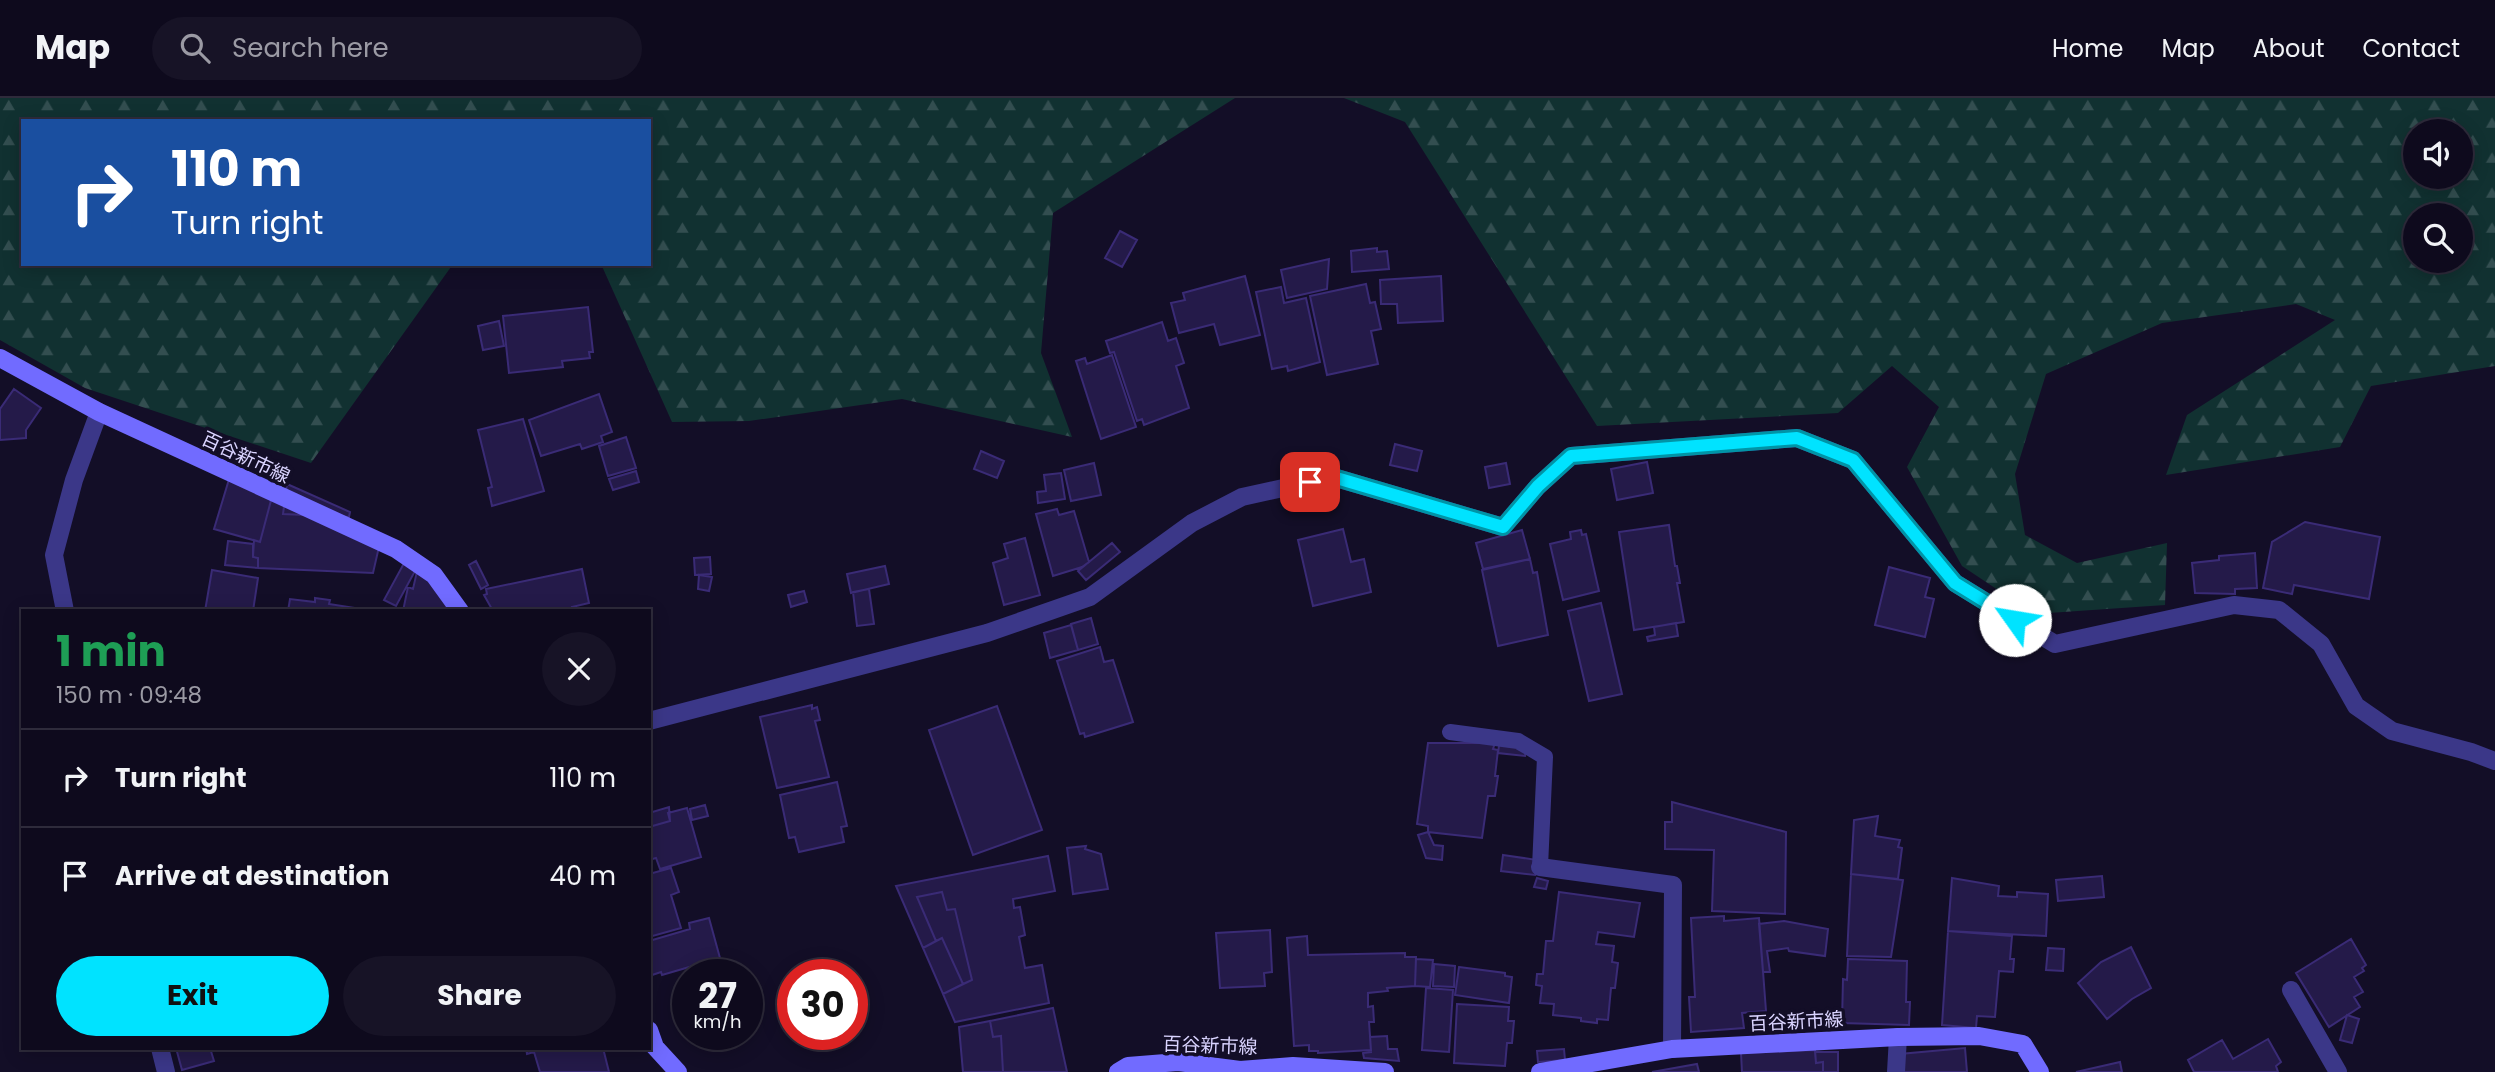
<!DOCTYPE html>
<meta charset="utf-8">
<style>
body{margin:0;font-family:Poppins,"Noto Sans JP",sans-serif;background:#171326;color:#f1f3f6;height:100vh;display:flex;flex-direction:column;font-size:26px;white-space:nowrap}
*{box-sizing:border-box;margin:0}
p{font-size:23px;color:#9b9aa4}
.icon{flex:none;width:38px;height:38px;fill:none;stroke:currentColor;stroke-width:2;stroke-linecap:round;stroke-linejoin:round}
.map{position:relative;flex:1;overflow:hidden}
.panel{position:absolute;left:21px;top:511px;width:630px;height:441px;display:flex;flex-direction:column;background:#0e0a1d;border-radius:0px;box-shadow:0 4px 18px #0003,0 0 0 2px #2e2b3b}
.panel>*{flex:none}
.banner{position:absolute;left:21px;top:21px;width:630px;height:147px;border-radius:0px;box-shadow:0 4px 18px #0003,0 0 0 2px #2e2b3b;background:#1a4fa0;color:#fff;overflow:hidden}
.tools{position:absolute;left:2403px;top:21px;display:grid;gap:14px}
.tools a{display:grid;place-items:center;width:70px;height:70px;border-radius:50%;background:#0e0a1d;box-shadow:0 4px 18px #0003,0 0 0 2px #2e2b3b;font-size:35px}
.speed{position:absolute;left:672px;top:861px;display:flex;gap:14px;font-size:35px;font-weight:700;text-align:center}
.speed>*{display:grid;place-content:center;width:91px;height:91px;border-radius:50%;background:#0e0a1d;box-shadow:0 4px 18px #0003,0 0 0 2px #2e2b3b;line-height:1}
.speed small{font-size:18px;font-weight:400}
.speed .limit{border:10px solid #d22;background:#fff;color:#111}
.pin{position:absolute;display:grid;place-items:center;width:60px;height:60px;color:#fff;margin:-30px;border-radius:14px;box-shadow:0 4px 10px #0006}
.me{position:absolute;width:77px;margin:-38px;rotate:302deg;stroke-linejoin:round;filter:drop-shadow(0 0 5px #0008)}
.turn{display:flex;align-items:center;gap:24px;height:147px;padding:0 35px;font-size:32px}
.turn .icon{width:91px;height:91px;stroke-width:2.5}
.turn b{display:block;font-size:49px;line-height:60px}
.round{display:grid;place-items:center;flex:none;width:74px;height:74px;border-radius:37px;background:#171326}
.overview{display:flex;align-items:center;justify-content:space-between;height:119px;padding:0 35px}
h1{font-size:42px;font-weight:700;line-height:52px;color:#1e9e55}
.action{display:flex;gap:14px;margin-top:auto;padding:14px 35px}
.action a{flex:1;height:80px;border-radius:42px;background:#00e3ff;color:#111;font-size:28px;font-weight:700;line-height:80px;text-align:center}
.action a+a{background:#171326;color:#f1f3f6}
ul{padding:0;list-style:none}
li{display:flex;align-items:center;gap:21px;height:98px;padding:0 35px;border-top:2px solid #2e2b3b}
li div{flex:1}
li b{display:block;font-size:26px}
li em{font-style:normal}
header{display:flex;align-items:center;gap:42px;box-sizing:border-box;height:98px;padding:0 35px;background:#0e0a1d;border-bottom:2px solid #2e2b3b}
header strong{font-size:33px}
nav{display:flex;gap:38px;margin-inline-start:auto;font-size:24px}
.search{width:490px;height:63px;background:#171326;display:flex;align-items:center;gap:18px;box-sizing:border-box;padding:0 24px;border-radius:38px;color:#9b9aa4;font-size:26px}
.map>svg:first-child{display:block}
.forest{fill:url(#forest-firs);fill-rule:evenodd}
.building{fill:#241a49;stroke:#3a2b76;stroke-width:2}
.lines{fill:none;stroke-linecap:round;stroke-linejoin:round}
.lane{stroke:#3b3788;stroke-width:16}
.street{stroke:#3b3788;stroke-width:18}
.secondary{stroke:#716bff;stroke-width:18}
.route-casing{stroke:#0094a6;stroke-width:18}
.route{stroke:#00e3ff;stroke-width:12}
.labels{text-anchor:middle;stroke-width:7;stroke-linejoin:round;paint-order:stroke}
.street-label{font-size:19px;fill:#dad4ff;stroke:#130e27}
</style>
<header>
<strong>Map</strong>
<div class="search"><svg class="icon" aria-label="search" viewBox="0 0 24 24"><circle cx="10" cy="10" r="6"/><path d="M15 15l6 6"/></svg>Search here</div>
<nav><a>Home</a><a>Map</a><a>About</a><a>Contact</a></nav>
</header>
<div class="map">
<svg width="2495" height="974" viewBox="0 0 2495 974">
<defs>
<pattern id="forest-firs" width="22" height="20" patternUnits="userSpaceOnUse" patternTransform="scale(1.75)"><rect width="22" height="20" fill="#113131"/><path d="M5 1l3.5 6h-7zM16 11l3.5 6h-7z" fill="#334e50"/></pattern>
</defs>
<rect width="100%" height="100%" fill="#130e27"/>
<path class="forest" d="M 0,0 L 1235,0 L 1053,115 L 1041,255 L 1072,339 L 902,301 L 749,323 L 672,324 L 601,166 L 649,166 L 649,23 L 23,23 L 23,166 L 453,166 L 311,365 L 85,290 L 0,242 Z
M 1344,0 L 2495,0 L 2495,268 L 2371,288 L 2340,349 L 2166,377 L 2187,317 L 2335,222 L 2296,206 L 2162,225 L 2046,276 L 2015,376 L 2025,437 L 2077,465 L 2167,445 L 2165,507 L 2034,516 L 1962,468 L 1907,369 L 1939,309 L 1892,268 L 1838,315 L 1597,328 L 1405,24 ZM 2415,33 L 2460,33 L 2460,79 L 2415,79 ZM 2415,117 L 2460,117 L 2460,163 L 2415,163 Z"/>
<path class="building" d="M 1120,133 L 1137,142 L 1122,169 L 1105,160 Z
M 1377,150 L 1377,154 L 1387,153 L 1389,171 L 1352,174 L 1351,153 Z
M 1329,161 L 1327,191 L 1287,200 L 1281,172 Z
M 1245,178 L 1260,237 L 1220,247 L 1214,226 L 1179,235 L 1171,205 L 1185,202 L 1183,195 Z
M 1441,178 L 1443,223 L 1398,225 L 1397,206 L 1381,206 L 1380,182 Z
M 1366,186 L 1370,205 L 1375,204 L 1381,231 L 1371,233 L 1378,266 L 1327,277 L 1310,198 Z
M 1281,189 L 1284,205 L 1306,200 L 1320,264 L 1288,273 L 1287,268 L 1272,271 L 1256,194 Z
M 588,209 L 593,254 L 589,254 L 590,260 L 562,263 L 563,269 L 509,275 L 503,218 Z
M 499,223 L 504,248 L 483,252 L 478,228 Z
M 1162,224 L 1168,243 L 1176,240 L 1184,265 L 1176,268 L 1189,310 L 1144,327 L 1142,321 L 1137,323 L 1114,254 L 1110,255 L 1106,243 Z
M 1112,257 L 1136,329 L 1101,341 L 1076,263 L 1085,260 L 1087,266 Z
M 14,291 L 41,310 L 26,332 L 26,340 L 0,342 L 0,311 Z
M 599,296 L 612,334 L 601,338 L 603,344 L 582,351 L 580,346 L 541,358 L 529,322 Z
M 523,321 L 544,393 L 492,408 L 488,390 L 492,389 L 478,332 Z
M 626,339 L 636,370 L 608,378 L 599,348 Z
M 1395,346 L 1422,353 L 1417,373 L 1390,367 Z
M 981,353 L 1004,363 L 997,380 L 974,371 Z
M 1647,364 L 1653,395 L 1617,402 L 1611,371 Z
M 1094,365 L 1101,397 L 1071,403 L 1064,372 Z
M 1506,365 L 1510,386 L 1489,390 L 1485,369 Z
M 636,373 L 639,384 L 613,392 L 609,381 Z
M 1061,375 L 1065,401 L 1038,405 L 1037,394 L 1046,393 L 1044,377 Z
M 230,378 L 274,391 L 260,444 L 214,431 Z
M 287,386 L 350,414 L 349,419 L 283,416 Z
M 273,395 L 285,402 L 283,416 L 349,419 L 349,434 L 381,440 L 373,475 L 258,470 L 258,460 L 253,459 L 254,442 L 260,444 Z
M 1057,411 L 1059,417 L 1074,413 L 1089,464 L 1082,469 L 1053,478 L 1036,416 Z
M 2305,424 L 2380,439 L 2369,501 L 2294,487 L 2292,496 L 2263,490 L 2272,444 Z
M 1669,427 L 1675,468 L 1677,468 L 1680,485 L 1677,485 L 1684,524 L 1634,532 L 1619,434 Z
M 1343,431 L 1351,464 L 1364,461 L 1371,494 L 1313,508 L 1298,442 Z
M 1522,432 L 1530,461 L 1483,471 L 1476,445 Z
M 1581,432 L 1582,437 L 1586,436 L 1599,493 L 1563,502 L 1550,446 L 1571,441 L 1570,434 Z
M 1025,440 L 1040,497 L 1004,507 L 993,465 L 1008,460 L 1004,446 Z
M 228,443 L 253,446 L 253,459 L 258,460 L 258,470 L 225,467 Z
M 1112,445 L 1120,454 L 1086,482 L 1078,473 Z
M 2255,455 L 2257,490 L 2235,491 L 2235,496 L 2195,495 L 2192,465 L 2219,462 L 2219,458 Z
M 409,456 L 421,462 L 396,508 L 384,502 Z
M 710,459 L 711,476 L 695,477 L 694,460 Z
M 1530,461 L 1533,475 L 1537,474 L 1548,537 L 1498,548 L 1482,472 Z
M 476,463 L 488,487 L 481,491 L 469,467 Z
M 885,468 L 889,486 L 851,495 L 847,476 Z
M 418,469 L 452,513 L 403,513 L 408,489 L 413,491 Z
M 1889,469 L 1930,480 L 1925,499 L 1934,501 L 1925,539 L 1875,527 Z
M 582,471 L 589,505 L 572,509 L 573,513 L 493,513 L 484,497 L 487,496 L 486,491 Z
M 212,472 L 258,480 L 253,513 L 205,513 Z
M 699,477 L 712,479 L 709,493 L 698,491 Z
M 869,491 L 874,526 L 857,528 L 853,494 Z
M 804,493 L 807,504 L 791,509 L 788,497 Z
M 315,500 L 330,502 L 329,506 L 374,513 L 288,513 L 290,501 L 315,504 Z
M 1601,505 L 1622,596 L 1589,603 L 1568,513 Z
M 1091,520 L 1098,546 L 1078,552 L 1071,526 Z
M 1676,525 L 1678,538 L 1648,543 L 1647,539 L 1655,537 L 1654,529 Z
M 1071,527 L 1078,552 L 1050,560 L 1044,535 Z
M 1100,549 L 1104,564 L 1113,562 L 1133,624 L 1085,639 L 1084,635 L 1080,636 L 1057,563 Z
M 812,607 L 812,611 L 817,609 L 820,622 L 815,623 L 829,679 L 777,690 L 760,619 Z
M 997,608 L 1042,732 L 973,757 L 929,632 Z
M 1500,640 L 1527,643 L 1525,658 L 1498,655 Z
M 1428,645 L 1495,645 L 1493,651 L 1498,652 L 1495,678 L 1498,678 L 1495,698 L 1488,698 L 1482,740 L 1428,734 L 1428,728 L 1417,726 Z
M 837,684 L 847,728 L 841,729 L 844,744 L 799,754 L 795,739 L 789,740 L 780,697 Z
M 1672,704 L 1786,734 L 1785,816 L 1712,813 L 1714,752 L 1665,751 L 1665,724 L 1672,724 Z
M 705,707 L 708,718 L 692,722 L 690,711 Z
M 669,709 L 670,723 L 649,729 L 649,715 Z
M 687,710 L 701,759 L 660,771 L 656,760 L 649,762 L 649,729 L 670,723 L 668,715 Z
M 1878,718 L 1875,738 L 1900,742 L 1898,749 L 1902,750 L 1898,781 L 1851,776 L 1854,722 Z
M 1428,734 L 1434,747 L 1443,748 L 1442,762 L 1426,760 L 1418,737 Z
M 1086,748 L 1085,751 L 1101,756 L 1108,791 L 1073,796 L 1067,750 Z
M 1503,757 L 1537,762 L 1535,777 L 1501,773 Z
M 1048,758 L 1055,793 L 1013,801 L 1014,810 L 1020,809 L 1025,837 L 1019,839 L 1025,870 L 1042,867 L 1049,905 L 955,924 L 943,896 L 972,882 L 955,811 L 947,812 L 942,794 L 917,799 L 936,843 L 923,850 L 896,788 Z
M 671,770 L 679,794 L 671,797 L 681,830 L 649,839 L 649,776 Z
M 1851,776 L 1903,782 L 1891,859 L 1847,858 Z
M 2102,778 L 2104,799 L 2058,803 L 2056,782 Z
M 1537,780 L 1548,783 L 1546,791 L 1534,789 Z
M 1952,780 L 1999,788 L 1998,798 L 2017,799 L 2017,794 L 2048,796 L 2046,838 L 1948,833 Z
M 942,794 L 947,812 L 955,811 L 972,882 L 963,886 L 942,840 L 936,843 L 917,799 Z
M 1559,794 L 1640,805 L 1634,839 L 1598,834 L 1596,846 L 1614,848 L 1612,864 L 1618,865 L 1615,890 L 1611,890 L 1608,922 L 1597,921 L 1597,925 L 1581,923 L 1581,920 L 1553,917 L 1554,906 L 1540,905 L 1542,888 L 1536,887 L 1537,876 L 1543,876 L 1546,843 L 1553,843 Z
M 1724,818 L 1724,823 L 1759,820 L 1766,913 L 1742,915 L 1744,930 L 1691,934 L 1689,899 L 1695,899 L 1691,820 Z
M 709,820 L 720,860 L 662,877 L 661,874 L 649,878 L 649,843 L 690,831 L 689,825 Z
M 1784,823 L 1828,831 L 1825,858 L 1789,853 L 1788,850 L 1767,853 L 1770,874 L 1763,874 L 1759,826 Z
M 1270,832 L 1272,874 L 1264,875 L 1265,888 L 1220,890 L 1216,835 Z
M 1948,833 L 2012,838 L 2010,861 L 2014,861 L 2013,874 L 1999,873 L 1995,919 L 1977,918 L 1976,930 L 1942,927 Z
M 1307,838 L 1308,857 L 1405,855 L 1405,859 L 1416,859 L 1415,888 L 1387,890 L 1388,893 L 1368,895 L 1368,909 L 1373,908 L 1374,924 L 1369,924 L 1371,952 L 1318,955 L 1318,953 L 1309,953 L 1309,947 L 1294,948 L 1287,840 Z
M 942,840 L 963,886 L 943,896 L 923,850 Z
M 2351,841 L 2366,867 L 2362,870 L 2364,873 L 2354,879 L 2363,894 L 2354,899 L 2360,909 L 2329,929 L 2296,875 Z
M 2131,849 L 2151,890 L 2132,901 L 2107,921 L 2078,885 L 2101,864 Z
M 2048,850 L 2064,851 L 2063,873 L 2046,872 Z
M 1416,861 L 1433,862 L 1430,889 L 1415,888 Z
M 1848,861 L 1907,863 L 1906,904 L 1910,904 L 1909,927 L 1842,925 L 1843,881 L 1847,882 Z
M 1434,866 L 1455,868 L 1454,889 L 1433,888 Z
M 1459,869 L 1505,875 L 1505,878 L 1512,879 L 1509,905 L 1455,897 Z
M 1426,890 L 1453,892 L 1449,954 L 1422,952 Z
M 1457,906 L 1509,909 L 1508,923 L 1514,923 L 1512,945 L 1507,945 L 1505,968 L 1454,965 Z
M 1053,910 L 1067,974 L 1003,974 L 1001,938 L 993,939 L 990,923 Z
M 2347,917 L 2359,921 L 2352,945 L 2340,942 Z
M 990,923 L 993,939 L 1001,938 L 1003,974 L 963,974 L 959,929 Z
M 1387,938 L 1388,951 L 1397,951 L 1399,963 L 1364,960 L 1363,955 L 1371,954 L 1370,939 Z
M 2268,941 L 2281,964 L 2276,968 L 2278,974 L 2194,974 L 2188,962 L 2222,942 L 2233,961 Z
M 176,950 L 210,950 L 214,963 L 182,972 Z
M 526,950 L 603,950 L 609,974 L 540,974 L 534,954 L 527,956 Z
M 1965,950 L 1967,974 L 1902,974 L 1900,956 Z
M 1564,951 L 1565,962 L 1538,964 L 1537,953 Z
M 1815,952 L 1816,965 L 1823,964 L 1823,974 L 1742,974 L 1741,955 Z
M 1815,954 L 1838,954 L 1838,974 L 1823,974 L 1823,964 L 1816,965 Z
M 2120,964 L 2122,974 L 2076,974 Z
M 1697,966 L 1699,974 L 1652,974 Z"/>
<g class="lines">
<path class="lane" d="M 1450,634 L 1518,643 L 1545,659 L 1540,769"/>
<path class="street" d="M 65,513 L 54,457 L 74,382 L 99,314
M 649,623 L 987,535 L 1090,499 L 1192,425 L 1242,399 L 1333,379 L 1503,429 L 1538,388 L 1571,358 L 1797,340 L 1853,362 L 1955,485 L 2055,546 L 2234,507 L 2279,512 L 2321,546 L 2356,608 L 2392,633 L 2471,654 L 2495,663
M 1540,769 L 1673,787 L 1672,951
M 2291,892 L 2338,974
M 160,950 L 166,974
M 1896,974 L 1898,939"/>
<path class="secondary" d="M 0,260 L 99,314 L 396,451 L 434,477 L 460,513
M 649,932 L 655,949 L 678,974
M 1118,974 L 1128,968 L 1178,964 L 1240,972 L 1293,968 L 1385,974
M 1540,974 L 1672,951 L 1898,939 L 1979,938 L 2023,946 L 2040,974"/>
</g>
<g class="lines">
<g class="route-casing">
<path id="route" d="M 1310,384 L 1333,379 L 1503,429 L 1538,388 L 1571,358 L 1797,340 L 1853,362 L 1955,485 L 2015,522"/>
</g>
<use href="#route" class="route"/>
</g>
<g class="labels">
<g class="street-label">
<text transform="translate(246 359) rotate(25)" y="7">百谷新市線</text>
<text transform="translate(1796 923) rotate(-3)" y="7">百谷新市線</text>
<text transform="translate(1210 947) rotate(2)" y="7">百谷新市線</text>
</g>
</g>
</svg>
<div class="tools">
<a><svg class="icon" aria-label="sound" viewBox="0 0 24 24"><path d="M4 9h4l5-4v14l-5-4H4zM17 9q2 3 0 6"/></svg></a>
<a><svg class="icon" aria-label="search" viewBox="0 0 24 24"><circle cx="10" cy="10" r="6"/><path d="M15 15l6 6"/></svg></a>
</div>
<div class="speed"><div>27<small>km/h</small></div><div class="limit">30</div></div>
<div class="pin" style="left:1310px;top:384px;background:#d93025"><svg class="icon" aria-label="arrive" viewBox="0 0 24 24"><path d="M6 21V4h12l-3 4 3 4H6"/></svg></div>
<svg class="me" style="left:2015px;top:522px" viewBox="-20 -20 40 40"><circle r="19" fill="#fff"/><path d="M0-13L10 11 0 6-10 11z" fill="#00e3ff"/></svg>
<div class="banner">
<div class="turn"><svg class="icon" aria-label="right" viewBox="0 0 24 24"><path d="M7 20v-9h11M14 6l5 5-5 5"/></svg><div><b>110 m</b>Turn right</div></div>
</div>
<section class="panel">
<div class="overview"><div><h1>1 min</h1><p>150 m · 09:48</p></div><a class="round"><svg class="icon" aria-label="close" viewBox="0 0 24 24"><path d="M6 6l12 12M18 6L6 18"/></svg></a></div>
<ul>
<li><svg class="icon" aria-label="right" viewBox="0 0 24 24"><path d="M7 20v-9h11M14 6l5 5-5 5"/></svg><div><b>Turn right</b></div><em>110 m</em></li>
<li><svg class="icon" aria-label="arrive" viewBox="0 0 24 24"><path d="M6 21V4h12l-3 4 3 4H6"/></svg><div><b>Arrive at destination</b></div><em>40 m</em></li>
</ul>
<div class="action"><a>Exit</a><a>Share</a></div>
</section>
</div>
